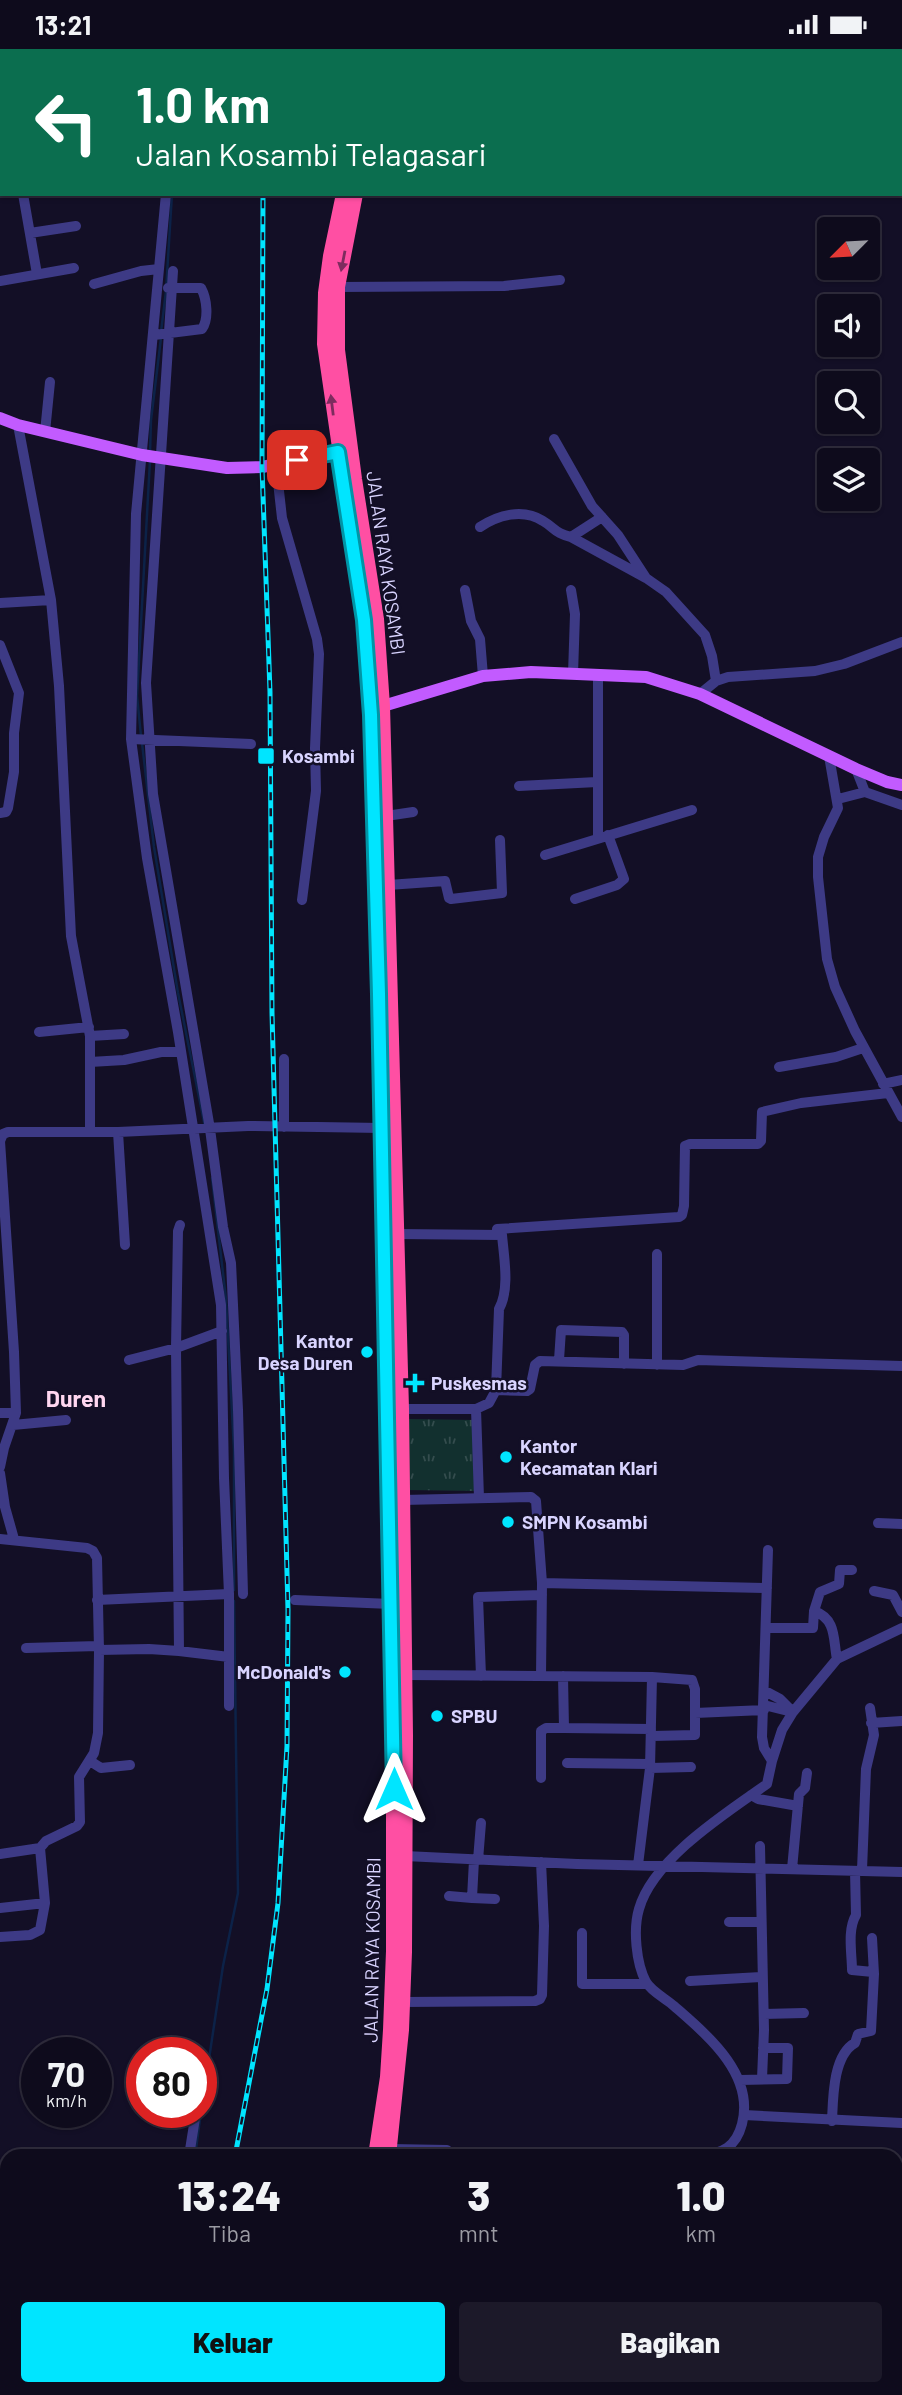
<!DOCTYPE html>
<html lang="id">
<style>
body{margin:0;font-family:Barlow,sans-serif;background:#1c1929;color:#f1f3f6;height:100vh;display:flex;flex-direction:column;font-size:26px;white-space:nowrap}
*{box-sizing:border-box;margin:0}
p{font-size:23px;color:#9b9ba3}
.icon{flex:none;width:38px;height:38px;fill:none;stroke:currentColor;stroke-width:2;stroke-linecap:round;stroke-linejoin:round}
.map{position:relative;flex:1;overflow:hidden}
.details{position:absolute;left:0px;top:2100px;width:903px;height:247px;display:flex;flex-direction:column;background:#0e0b1c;border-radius:21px 21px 0 0;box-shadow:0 2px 5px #0004,0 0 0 2px #2e2b3b}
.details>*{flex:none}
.top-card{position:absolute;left:0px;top:0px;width:903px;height:147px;box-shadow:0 2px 5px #0004,0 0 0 2px #2e2b3b;background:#0b6e4f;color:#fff;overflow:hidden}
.needle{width:46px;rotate:246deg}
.buttons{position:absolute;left:817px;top:168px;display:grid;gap:14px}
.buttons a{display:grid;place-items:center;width:63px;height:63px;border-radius:7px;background:#0e0b1c;box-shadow:0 2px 5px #0004,0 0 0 2px #2e2b3b;font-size:35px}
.speed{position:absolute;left:21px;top:1988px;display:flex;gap:14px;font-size:35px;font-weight:700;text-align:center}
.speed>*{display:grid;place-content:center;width:91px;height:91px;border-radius:50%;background:#0e0b1c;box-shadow:0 2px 5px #0004,0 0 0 2px #2e2b3b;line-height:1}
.speed small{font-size:18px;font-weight:400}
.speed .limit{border:10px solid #d22;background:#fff;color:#111}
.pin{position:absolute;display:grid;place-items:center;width:60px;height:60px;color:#fff;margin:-30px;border-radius:14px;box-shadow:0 4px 10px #0006}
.me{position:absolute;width:77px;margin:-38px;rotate:0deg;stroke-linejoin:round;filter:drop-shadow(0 0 5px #0008)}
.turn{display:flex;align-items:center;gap:24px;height:147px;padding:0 21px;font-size:32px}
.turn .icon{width:91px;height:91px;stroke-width:2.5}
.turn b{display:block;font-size:49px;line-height:60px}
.eta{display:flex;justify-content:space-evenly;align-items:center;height:119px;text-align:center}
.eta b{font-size:42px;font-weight:800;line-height:49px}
.cta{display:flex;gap:14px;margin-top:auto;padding:14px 21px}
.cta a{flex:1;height:80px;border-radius:7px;background:#00e5ff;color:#111;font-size:28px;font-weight:800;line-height:80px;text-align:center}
.cta a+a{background:#1c1929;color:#f1f3f6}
.status{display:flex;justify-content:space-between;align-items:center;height:49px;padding:0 35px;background:#0e0b1c;direction:ltr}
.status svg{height:19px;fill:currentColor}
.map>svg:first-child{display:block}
.grass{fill:url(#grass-tufts)}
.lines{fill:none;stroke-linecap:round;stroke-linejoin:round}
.stream{stroke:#0c2248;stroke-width:2.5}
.minor{stroke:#3d3a85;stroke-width:10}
.major{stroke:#c25bff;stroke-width:12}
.highway{stroke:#ff4fa3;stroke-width:14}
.rail-casing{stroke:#00e5ff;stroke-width:5}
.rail{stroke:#130f26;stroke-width:2.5;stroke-dasharray:8;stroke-linecap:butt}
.oneway{fill:#7d2c5e}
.route-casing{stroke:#0095a6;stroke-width:18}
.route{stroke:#00e5ff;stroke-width:12}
.poi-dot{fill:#00e5ff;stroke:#130f26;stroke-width:2.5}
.labels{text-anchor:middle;stroke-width:5;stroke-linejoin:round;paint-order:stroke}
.street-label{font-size:19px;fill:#d9d4ff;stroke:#130f26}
.poi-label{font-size:19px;font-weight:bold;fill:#d9d4ff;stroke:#130f26;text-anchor:start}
.quarter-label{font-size:23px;font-weight:bold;fill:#ffd6f0;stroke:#130f26}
</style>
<div class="status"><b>13:21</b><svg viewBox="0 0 49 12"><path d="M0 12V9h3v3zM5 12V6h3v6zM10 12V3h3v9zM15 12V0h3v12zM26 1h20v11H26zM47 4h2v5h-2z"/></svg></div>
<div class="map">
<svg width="902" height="2346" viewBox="0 0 902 2346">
<defs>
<pattern id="grass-tufts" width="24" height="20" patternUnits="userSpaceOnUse" patternTransform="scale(1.75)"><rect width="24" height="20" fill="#12302f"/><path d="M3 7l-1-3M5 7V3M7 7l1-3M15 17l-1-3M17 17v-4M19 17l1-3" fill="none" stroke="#344d4e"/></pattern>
</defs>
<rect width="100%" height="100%" fill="#130f26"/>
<path class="grass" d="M 407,1370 L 476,1371 L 475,1442 L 407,1441 Z"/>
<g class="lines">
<path class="stream" d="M 182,2 L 182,0
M 161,283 L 166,242 L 172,145
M 150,405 L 151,371 L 161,289
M 141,687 L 137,647 L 150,411
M 142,694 L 154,798 L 178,944 L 205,1078
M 212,1129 L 226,1250 L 234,1401 L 234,1541
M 201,2063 L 223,1917 L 238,1844 L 234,1552
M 195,2107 L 201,2063"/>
<path class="minor" d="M 15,0 L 15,2
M 51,2 L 51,0
M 176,2 L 176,0
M 0,81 L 2,81
M 0,118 L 2,121
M 0,137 L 2,137
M 23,145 L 37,225
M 166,145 L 136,465 L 131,690 L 147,809 L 178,983 L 221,1256 L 224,1429 L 229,1545 L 229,1657
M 30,184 L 76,177
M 173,222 L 146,634 L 153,745 L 210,1080 L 223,1178 L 231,1214 L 238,1361 L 243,1545
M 0,232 L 74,219
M 94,235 L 141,222 L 159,220
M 338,238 L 504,237 L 560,231
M 154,286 L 202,280 C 209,270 207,250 201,239 L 168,239
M 18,376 L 51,551 L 59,637 L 71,887 L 90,987 L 90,1081
M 45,383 L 50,333
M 554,390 L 592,457 L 618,486 L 646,529 L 666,543 L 705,586 L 712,607 L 716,632
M 276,415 L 282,469 L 317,590 L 319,605 L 315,699 L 316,742 L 302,851
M 480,478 C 498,466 523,459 543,472 C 555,479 556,485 571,488 L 602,468
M 571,488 L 646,529
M 465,541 L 471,572 L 480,590 L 483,627
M 571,541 L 575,565 L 573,625
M 0,554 L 51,551
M 0,596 L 19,644 L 14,684 L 14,723 L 8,759 L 6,763 L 0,764
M 700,645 L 716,632 L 728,628 L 815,622 L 844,615 L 902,593
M 131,690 L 251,695
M 829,707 L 838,759 L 824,788 L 818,808 L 818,828 L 827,910 L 835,938 L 855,982 L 902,1068
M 856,720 L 865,743 L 902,756
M 519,737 L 597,733
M 838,750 L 865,743
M 386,767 L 413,763
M 598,789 L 598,626
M 545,806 L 692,761
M 388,836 L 445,832 L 449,849 L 451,850 L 502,844 L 500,791
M 575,850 L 617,836 L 624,830 L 608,786
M 39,983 L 89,978
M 90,987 L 124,985
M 284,1010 L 284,1078
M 90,1013 L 124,1011 L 161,1003 L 180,1003
M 779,1018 L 836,1008 L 863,999
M 883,1035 L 902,1031
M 118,1083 L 125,1196
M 497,1180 L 679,1168 L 682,1166 L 684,1157 L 685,1097 L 690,1095 L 758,1095 L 761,1092 L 762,1063 L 801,1054 L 888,1044
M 397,1185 L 502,1186 C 504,1209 510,1240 499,1260 L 496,1341
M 657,1205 L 657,1316
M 129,1311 L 176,1299 L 222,1282
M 559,1311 L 561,1281 L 622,1283 L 624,1286 L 624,1315
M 397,1360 L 476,1360 L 489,1354 L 496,1341 L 527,1342 L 530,1340 L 535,1316 L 540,1312 L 683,1316 L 698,1311 L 902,1317
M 476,1360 L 479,1449
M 0,1364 L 16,1364
M 13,1376 L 66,1371
M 0,1418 L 4,1399 L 16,1364 L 14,1303 L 0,1092 L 3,1085 L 8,1083 L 118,1083 L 248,1077 L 382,1079
M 0,1424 L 5,1458 L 14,1490
M 403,1451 L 531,1448 L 536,1452 L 542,1534 L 541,1627
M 878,1474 L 902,1475
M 0,1490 L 87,1499 L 93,1502 L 97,1509 L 99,1601 L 98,1684 L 94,1704 L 79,1728 L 80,1773 L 77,1777 L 46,1792 L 40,1799 L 0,1805
M 768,1501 L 762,1688 L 764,1699 L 772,1712
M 542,1534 L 767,1539
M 874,1542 L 893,1546 L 902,1563
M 97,1551 L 229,1545
M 295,1551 L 391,1555
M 814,1562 L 820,1543 L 839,1535 L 840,1521 L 852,1521
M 766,1579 L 813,1579 L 814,1562 C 837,1570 833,1591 837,1610
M 26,1599 L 98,1597
M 99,1601 L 149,1600 L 179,1602 L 176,1299 L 178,1182 L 180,1176
M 179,1602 L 229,1608
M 405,1626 L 652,1628 L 692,1631 L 695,1640 L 695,1686 L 652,1687
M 481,1627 L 478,1548 L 542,1546
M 563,1627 L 564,1679 L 651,1680
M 765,1642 L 780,1650 L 793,1663
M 764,1656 L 792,1663
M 695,1664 L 764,1661
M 871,1674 L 902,1672
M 90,1712 L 101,1719 L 130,1716
M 567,1714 L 650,1715
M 650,1719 L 691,1718
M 541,1729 L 541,1682 L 546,1679 L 564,1679
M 751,1746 L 758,1750 L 798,1757
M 760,1797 L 764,1981 L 762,2030
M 405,1807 L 577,1815 L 902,1823
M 474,1811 L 472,1849 L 495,1850
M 478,1811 L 481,1774
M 638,1816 L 650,1719 L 652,1628
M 792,1820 L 799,1745 L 805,1739 L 807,1724
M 862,1821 L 866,1720 L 874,1686 L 870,1659
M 855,1822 L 856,1866 C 847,1881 852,1905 852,1921 L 873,1923
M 449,1847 L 472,1849
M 0,1859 L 45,1854
M 729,1873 L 760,1873
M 582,1884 L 582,1935 L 647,1935
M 0,1888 L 30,1886 L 40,1881 L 45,1854 L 40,1799
M 690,1932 L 761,1928
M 403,1953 L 535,1952 L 540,1950 L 542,1946 L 544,1877 L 541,1813
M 764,1965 L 804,1964
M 740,2031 L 787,2030 L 788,1999 L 763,1999
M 744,2066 L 902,2074
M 832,2072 C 833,2049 833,2006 855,1994 L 858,1985 L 871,1982 L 874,1925 L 872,1889
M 390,2100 L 447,2101
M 189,2107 L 196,2063
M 700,2107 C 723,2104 736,2098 742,2075 C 755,2025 707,1986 674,1957 C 666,1950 651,1942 646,1933 C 636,1914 633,1880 639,1860 C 653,1810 726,1764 767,1735 L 772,1712 L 782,1681 L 793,1663 L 837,1610 L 902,1579
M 0,2163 L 7,2164
M 0,2305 L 7,2307
M 139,2346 L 140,2340
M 271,2346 L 271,2340"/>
<path class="major" d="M 0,369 L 18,376 L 142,406 L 227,419 L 262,418 L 338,403
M 383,657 L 483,627 L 531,623 L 646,628 L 700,645 L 856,720 L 887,733 L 902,736"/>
<path class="highway" d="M 378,2 L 378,0
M 391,2 L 391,0
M 343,145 L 330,207 L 325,244 L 324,295 L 364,571 L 371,666 L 379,945 L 393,1637 L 393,1902 L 390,1981 L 387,2028 L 375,2107
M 356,145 L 338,238 L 338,301 L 355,430 L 377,570 L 383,657 L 402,1360 L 406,1686 L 405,1903 L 402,1981 L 389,2107
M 328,2346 L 329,2340
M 339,2346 L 341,2340"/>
<g class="rail-casing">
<path id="rail" d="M 258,2 L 258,0
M 235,2107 L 267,1940 L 278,1854 L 287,1697 L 288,1561 L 272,964 L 270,643 L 262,418 L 263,145
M 185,2346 L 186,2340"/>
</g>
<use href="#rail" class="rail"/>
</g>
<defs><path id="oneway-solid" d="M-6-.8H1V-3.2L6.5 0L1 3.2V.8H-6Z" transform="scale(1.75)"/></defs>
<g class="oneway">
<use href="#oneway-solid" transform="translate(343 212) rotate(101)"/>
<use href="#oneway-solid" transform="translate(332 356) rotate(-97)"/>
</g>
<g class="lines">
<g class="route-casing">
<path id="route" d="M 297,411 L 338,403 L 364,571 L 371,666 L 379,945 L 394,1740"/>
</g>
<use href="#route" class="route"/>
</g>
<g class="poi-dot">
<rect x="257" y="698" width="18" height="18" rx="3.5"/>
<circle cx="367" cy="1303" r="7"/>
<path d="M411.5 1323.5h7v7h7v7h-7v7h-7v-7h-7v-7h7z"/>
<circle cx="506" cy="1408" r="7"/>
<circle cx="508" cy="1473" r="7"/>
<circle cx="345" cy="1623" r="7"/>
<circle cx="437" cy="1667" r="7"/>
</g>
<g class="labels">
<g class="street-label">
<text transform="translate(386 514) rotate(82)" y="7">JALAN RAYA KOSAMBI</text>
<text transform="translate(372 1901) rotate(-89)" y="7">JALAN RAYA KOSAMBI</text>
</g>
<g class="poi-label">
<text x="282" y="714">Kosambi</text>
<text x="353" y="1299" text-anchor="end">Kantor<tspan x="353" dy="22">Desa Duren</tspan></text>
<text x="431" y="1341">Puskesmas</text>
<text x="520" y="1404">Kantor<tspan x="520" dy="22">Kecamatan Klari</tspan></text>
<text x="522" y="1480">SMPN Kosambi</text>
<text x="331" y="1630" text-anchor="end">McDonald's</text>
<text x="451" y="1674">SPBU</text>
</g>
<g class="quarter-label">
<text x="76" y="1358">Duren</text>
</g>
</g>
</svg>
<div class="buttons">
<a><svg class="needle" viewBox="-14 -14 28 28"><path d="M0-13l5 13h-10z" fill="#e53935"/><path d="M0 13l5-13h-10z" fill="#9b9ba3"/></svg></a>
<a><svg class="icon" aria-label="sound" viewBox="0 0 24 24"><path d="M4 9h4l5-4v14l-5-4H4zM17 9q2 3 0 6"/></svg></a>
<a><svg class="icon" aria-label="search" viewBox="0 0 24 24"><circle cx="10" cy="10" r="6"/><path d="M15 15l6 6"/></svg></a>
<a><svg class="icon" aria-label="layers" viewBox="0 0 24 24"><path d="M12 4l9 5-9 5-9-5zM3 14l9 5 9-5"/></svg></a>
</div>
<div class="speed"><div>70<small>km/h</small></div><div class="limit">80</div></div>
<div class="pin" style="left:297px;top:411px;background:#d93025"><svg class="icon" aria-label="arrive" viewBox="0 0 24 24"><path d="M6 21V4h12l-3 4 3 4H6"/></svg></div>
<svg class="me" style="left:394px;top:1740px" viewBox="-20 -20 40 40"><path d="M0-17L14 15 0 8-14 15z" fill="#00e5ff" stroke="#fff" stroke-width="4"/></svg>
<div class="top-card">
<div class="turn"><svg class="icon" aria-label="left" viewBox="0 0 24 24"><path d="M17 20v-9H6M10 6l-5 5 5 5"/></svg><div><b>1.0 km</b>Jalan Kosambi Telagasari</div></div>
</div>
<section class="details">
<div class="eta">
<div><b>13:24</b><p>Tiba</p></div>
<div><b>3</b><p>mnt</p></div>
<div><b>1.0</b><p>km</p></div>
</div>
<div class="cta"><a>Keluar</a><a>Bagikan</a></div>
</section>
</div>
